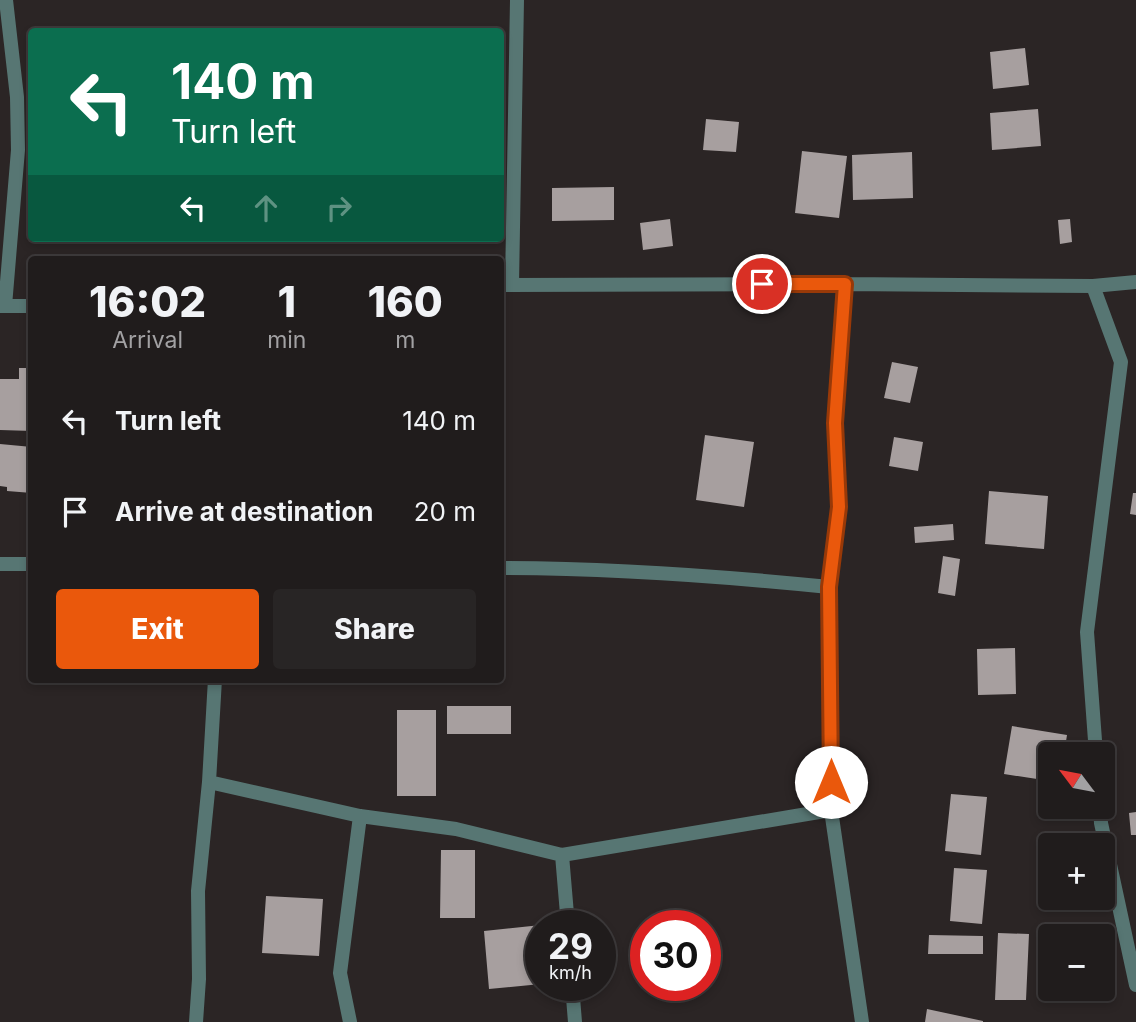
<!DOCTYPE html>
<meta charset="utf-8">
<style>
body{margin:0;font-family:Inter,sans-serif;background:#282525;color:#f1f3f6;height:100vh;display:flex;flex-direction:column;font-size:26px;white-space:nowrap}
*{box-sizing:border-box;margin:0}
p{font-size:23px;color:#a2a1a3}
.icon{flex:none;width:38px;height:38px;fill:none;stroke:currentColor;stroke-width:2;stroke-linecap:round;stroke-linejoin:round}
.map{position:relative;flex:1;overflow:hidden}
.drawer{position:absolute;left:28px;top:256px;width:476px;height:427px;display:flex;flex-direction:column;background:#201c1c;border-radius:7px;box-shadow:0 4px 10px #0003,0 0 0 2px #3d3a3b}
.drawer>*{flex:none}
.top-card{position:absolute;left:28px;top:28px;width:476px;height:214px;border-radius:7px;box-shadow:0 4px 10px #0003,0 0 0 2px #3d3a3b;background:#0b6e4f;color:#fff;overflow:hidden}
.needle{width:46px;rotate:302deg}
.buttons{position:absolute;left:1038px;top:742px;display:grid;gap:14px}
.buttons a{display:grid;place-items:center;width:77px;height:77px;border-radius:7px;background:#201c1c;box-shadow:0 4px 10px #0003,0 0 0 2px #3d3a3b;font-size:35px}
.speed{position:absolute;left:525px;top:910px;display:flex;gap:14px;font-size:35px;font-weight:700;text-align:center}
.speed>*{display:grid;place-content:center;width:91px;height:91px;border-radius:50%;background:#201c1c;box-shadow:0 4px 10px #0003,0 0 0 2px #3d3a3b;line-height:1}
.speed small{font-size:18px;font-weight:400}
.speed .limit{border:10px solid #d22;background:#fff;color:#111}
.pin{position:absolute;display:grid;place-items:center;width:60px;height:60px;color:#fff;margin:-30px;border:4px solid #fff;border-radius:50%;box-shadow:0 2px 7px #0007}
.me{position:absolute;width:77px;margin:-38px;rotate:0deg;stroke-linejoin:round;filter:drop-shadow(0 0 5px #0008)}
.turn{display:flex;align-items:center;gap:24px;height:147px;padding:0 28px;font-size:32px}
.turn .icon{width:91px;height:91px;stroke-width:2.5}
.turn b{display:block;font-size:49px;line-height:60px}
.lanes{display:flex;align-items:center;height:66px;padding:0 28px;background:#0003;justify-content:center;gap:35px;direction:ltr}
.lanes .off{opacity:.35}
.eta{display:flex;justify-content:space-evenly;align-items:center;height:119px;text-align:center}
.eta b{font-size:42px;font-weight:800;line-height:49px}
.primary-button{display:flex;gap:14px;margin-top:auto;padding:14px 28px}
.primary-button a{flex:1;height:80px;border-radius:7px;background:#ea580c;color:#fff;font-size:28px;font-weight:800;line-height:80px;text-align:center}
.primary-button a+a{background:#282525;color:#f1f3f6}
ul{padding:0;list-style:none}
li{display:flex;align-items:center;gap:21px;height:91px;padding:0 28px}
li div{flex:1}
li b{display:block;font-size:26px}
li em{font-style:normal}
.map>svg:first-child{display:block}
.building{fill:#a79f9f}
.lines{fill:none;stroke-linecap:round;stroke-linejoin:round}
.street{stroke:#577673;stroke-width:14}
.route-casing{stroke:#983908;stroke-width:18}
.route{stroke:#ea580c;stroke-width:12}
</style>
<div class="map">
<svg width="1136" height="1022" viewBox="0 0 1136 1022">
<rect width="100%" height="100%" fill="#2b2525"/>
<path class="building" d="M 1025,48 L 1029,85 L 993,89 L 990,52 Z
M 1038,109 L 1041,146 L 992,150 L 990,113 Z
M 706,119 L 739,122 L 736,152 L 703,150 Z
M 802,151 L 847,156 L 839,218 L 795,213 Z
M 912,152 L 913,198 L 853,200 L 852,155 Z
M 614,187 L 614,220 L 552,221 L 552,188 Z
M 670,219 L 673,246 L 643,250 L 640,223 Z
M 1070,219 L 1072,242 L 1060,244 L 1058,220 Z
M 892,362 L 918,367 L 910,403 L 884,398 Z
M 19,368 L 32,368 L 32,431 L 0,430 L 0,379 L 19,379 Z
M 705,435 L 754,442 L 744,507 L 696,500 Z
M 894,437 L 923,442 L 918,471 L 889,466 Z
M 0,444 L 32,447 L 32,493 L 7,491 L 7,487 L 0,486 Z
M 989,491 L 1048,496 L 1044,549 L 985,544 Z
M 1133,493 L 1136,493 L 1136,515 L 1130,514 Z
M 953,524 L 954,540 L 915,543 L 914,527 Z
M 943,556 L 960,559 L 955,596 L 938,593 Z
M 1015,648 L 1016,694 L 978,695 L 977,649 Z
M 447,706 L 511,706 L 511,734 L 447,734 Z
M 397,710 L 436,710 L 436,796 L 397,796 Z
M 1012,726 L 1067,735 L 1064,754 L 1050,754 L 1050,781 L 1004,774 Z
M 951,794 L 987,797 L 981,855 L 945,851 Z
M 1136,812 L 1136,835 L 1131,835 L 1129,813 Z
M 441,850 L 475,850 L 475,918 L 440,918 Z
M 954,868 L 987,870 L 982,924 L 950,921 Z
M 266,896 L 323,899 L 319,956 L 262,953 Z
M 541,925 L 541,984 L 489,989 L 484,931 Z
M 998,933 L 1029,934 L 1026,1000 L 995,1000 Z
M 929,935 L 983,936 L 983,954 L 928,954 Z
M 927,1009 L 983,1021 L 983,1022 L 925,1022 Z"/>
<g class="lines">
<path class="street" d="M 845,284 L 835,423 L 839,507 L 829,587 L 831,810 L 862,1022
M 500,285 L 845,284 L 1093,286 L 1136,282
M 512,285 L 517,0
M 1093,286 L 1121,362 L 1087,632 L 1096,754
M 0,306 L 32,306
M 5,306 L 18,150 L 17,97 L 6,0
M 0,564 L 32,564
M 500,568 C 610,568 720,576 829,587
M 209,782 L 360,816 L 456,829 L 562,855 L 568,926
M 1100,807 L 1101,823 L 1136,985
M 562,855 L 831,810
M 572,985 L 575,1022
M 196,1022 L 199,979 L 198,891 L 209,782 L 215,679
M 350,1022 L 340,973 L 360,816"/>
</g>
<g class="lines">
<g class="route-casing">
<path id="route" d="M 762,284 L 845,284 L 835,423 L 839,507 L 829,587 L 831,782"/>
</g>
<use href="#route" class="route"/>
</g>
</svg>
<div class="buttons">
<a><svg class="needle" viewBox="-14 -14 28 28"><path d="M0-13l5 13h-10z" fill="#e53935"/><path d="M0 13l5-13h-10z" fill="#a2a1a3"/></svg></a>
<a>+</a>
<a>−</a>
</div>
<div class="speed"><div>29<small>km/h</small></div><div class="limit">30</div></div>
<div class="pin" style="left:762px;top:284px;background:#d93025"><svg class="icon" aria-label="arrive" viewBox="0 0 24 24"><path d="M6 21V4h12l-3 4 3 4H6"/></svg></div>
<svg class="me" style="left:831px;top:782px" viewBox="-20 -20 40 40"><circle r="19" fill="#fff"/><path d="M0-13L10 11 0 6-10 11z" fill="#ea580c"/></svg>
<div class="top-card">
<div class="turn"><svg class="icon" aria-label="left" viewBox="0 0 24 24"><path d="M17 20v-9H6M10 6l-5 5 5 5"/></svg><div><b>140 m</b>Turn left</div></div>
<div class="lanes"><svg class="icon" aria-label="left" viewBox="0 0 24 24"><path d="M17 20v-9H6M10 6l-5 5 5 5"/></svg><svg class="icon off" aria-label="ahead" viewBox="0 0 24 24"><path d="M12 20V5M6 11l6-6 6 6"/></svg><svg class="icon off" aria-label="right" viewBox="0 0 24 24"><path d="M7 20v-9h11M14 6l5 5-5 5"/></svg></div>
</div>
<section class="drawer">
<div class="eta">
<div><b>16:02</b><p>Arrival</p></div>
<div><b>1</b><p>min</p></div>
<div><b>160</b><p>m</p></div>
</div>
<ul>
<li><svg class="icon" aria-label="left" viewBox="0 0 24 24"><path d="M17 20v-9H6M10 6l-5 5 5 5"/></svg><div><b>Turn left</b></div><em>140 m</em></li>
<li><svg class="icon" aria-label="arrive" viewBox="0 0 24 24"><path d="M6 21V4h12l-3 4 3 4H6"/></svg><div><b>Arrive at destination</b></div><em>20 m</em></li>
</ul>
<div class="primary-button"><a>Exit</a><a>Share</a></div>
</section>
</div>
